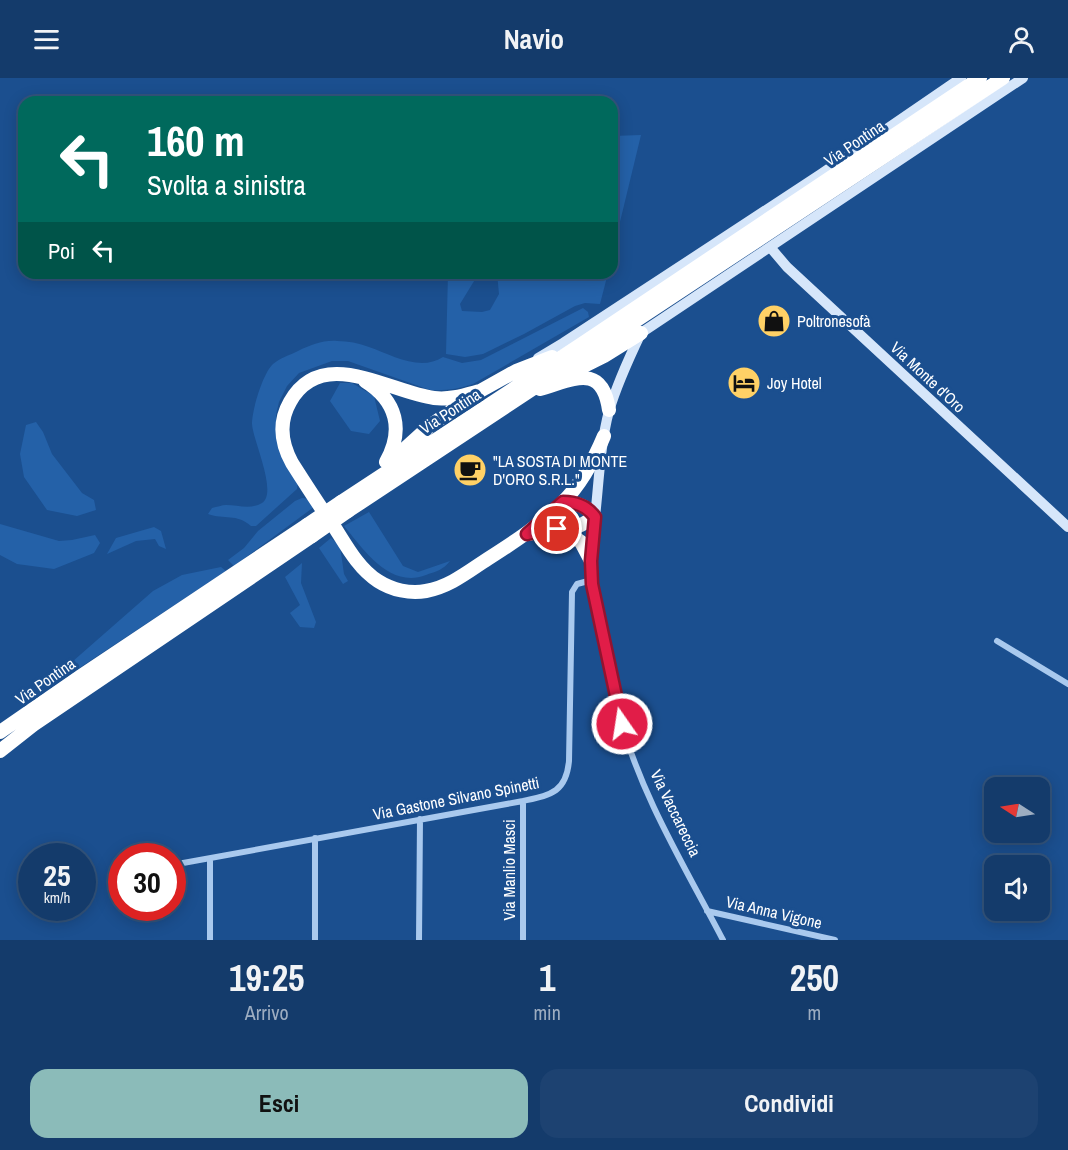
<!DOCTYPE html>
<html lang="it">
<meta charset="utf-8">
<style>
body{margin:0;font-family:"Archivo Narrow",sans-serif;background:#1d4271;color:#f1f3f6;height:100vh;display:flex;flex-direction:column;font-size:22px;white-space:nowrap}
*{box-sizing:border-box;margin:0}
p{font-size:20px;color:#9dadc1}
.icon{flex:none;width:33px;height:33px;fill:none;stroke:currentColor;stroke-width:2;stroke-linecap:round;stroke-linejoin:round}
.map{position:relative;height:862px;overflow:hidden}
.side{display:flex;flex-direction:column;background:#143b6b;flex:1}
.side>*{flex:none}
.hud{position:absolute;left:18px;top:18px;width:600px;height:183px;border-radius:18px;box-shadow:0 3px 15px #0003,0 0 0 2px #33557e;background:#00695c;color:#fff;overflow:hidden}
.needle{width:39px;rotate:282deg}
.buttons{position:absolute;left:984px;top:699px;display:grid;gap:12px}
.buttons a{display:grid;place-items:center;width:66px;height:66px;border-radius:12px;background:#143b6b;box-shadow:0 3px 15px #0003,0 0 0 2px #33557e;font-size:30px}
.speed{position:absolute;left:18px;top:765px;display:flex;gap:12px;font-size:30px;font-weight:700;text-align:center}
.speed>*{display:grid;place-content:center;width:78px;height:78px;border-radius:50%;background:#143b6b;box-shadow:0 3px 15px #0003,0 0 0 2px #33557e;line-height:1}
.speed small{font-size:15px;font-weight:400}
.speed .limit{border:9px solid #d22;background:#fff;color:#111}
.pin{position:absolute;display:grid;place-items:center;width:51px;height:51px;color:#fff;margin:-26px;border:3px solid #fff;border-radius:50%;box-shadow:0 2px 6px #0007}
.me{position:absolute;width:66px;margin:-33px;rotate:347deg;stroke-linejoin:round;filter:drop-shadow(0 0 4px #0008)}
.turn{display:flex;align-items:center;gap:21px;height:126px;padding:0 30px;font-size:27px}
.turn .icon{width:78px;height:78px;stroke-width:2.5}
.turn b{display:block;font-size:42px;line-height:51px}
.then{display:flex;align-items:center;height:57px;padding:0 30px;background:#0003;gap:12px;font-size:22px}
.eta{display:flex;justify-content:space-evenly;align-items:center;height:102px;text-align:center}
.eta b{font-size:36px;font-weight:700;line-height:42px}
.button{display:flex;gap:12px;margin-top:auto;padding:12px 30px}
.button a{flex:1;height:69px;border-radius:18px;background:#8bbbb9;color:#111;font-size:24px;font-weight:700;line-height:69px;text-align:center}
.button a+a{background:#1d4271;color:#f1f3f6}
header{display:flex;justify-content:space-between;align-items:center;height:78px;padding:0 30px;background:#143b6b;font-size:27px;font-weight:700}
.map>svg:first-child{display:block}
.green{fill:#2461a8}
.lines{fill:none;stroke-linecap:round;stroke-linejoin:round}
.street{stroke:#a9c9ee;stroke-width:6}
.secondary{stroke:#d6e6fa;stroke-width:10}
.highway{stroke:#fff;stroke-width:14}
.highway-bridge{stroke:#fff;stroke-width:14}
.route-casing{stroke:#92132f;stroke-width:15}
.route{stroke:#e11d48;stroke-width:10}
.labels{text-anchor:middle;stroke-width:6;stroke-linejoin:round;paint-order:stroke}
.street-label{font-size:16px;fill:#fff;stroke:#1b4f8f}
.poi-label{font-size:16px;fill:#fff;stroke:#1b4f8f;text-anchor:start}
</style>
<header><svg class="icon" aria-label="menu" viewBox="0 0 24 24"><path d="M4 6h16M4 12h16M4 18h16"/></svg>Navio<svg class="icon" aria-label="person" viewBox="0 0 24 24"><circle cx="12" cy="8" r="4"/><path d="M4 21q1-7 8-7t8 7"/></svg></header>
<div class="map">
<svg width="1068" height="862" viewBox="0 0 1068 862">
<rect width="100%" height="100%" fill="#1b4f8f"/>
<path class="green" d="M 641,57 L 612,177 L 612,58 Z
M 448,195 L 479,195 L 460,226 L 462,233 L 482,234 L 490,232 L 499,216 L 497,195 L 608,195 L 600,226 L 585,225 L 575,228 L 524,256 L 483,276 L 465,279 L 446,276 Z
M 583,230 L 588,234 L 589,239 L 473,306 C 458,311 445,313 430,312 L 348,283 L 332,283 L 299,295 L 287,308 L 279,324 L 276,337 L 276,352 L 298,404 L 297,411 L 256,448 L 251,448 C 236,435 225,442 208,436 L 212,430 C 217,429 222,427 226,427 C 238,427 250,432 262,425 C 278,415 253,363 252,346 C 252,332 263,295 273,286 C 280,280 290,277 298,273 C 311,267 323,262 337,263 C 348,263 359,265 369,269 C 392,277 420,294 443,279 L 462,285 L 481,282 Z
M 340,305 L 352,305 L 374,318 L 380,343 L 369,356 L 351,353 L 330,323 Z
M 36,344 L 43,354 L 52,376 L 82,415 L 94,422 L 96,432 L 77,438 L 47,432 L 24,399 L 20,376 L 26,347 Z
M 302,420 L 310,421 L 318,426 L 234,488 L 228,482 L 244,470 L 258,453 L 295,423 Z
M 369,434 L 403,488 L 418,494 L 450,483 C 443,492 437,493 426,497 C 390,511 364,472 344,448 Z
M 0,446 L 59,463 L 72,462 L 95,457 L 100,465 L 94,475 L 54,491 L 17,486 L 0,477 Z
M 154,449 L 161,453 L 166,471 L 159,468 L 155,461 L 136,463 L 107,476 L 116,460 Z
M 331,460 L 340,468 L 344,496 L 348,503 L 343,506 L 319,470 Z
M 302,485 L 301,505 L 316,544 L 314,550 L 300,549 L 290,535 L 300,527 L 285,499 Z
M 221,489 L 226,493 L 58,604 L 48,605 L 153,513 L 182,497 Z"/>
<g class="lines">
<path class="street" d="M 594,442 L 591,483 L 592,506 L 619,636 C 640,716 685,789 723,862
M 997,563 L 1068,606
M 172,787 L 523,723 C 550,717 566,715 569,683 L 572,514 L 577,506 L 592,502
M 707,833 L 835,862
M 210,862 L 210,781
M 315,862 L 315,760
M 419,862 L 420,741
M 523,862 L 523,723"/>
<path class="secondary" d="M 770,169 L 787,189 L 1068,449
M 538,280 L 563,265 L 821,96 L 961,0
M 595,439 C 599,404 600,367 609,333 C 617,306 629,280 641,255 L 1023,0"/>
<path class="highway" d="M 566,297 L 604,278 L 641,255
M 365,303 C 397,323 404,352 386,384
M 540,311 C 573,302 602,284 609,332
M 480,313 C 465,317 450,322 434,320 C 389,314 322,267 290,324 C 278,345 281,365 292,385 C 306,407 320,429 335,450 C 347,469 359,491 378,503 C 392,512 410,516 426,513 C 448,509 465,496 483,484 C 511,466 540,448 563,424 C 581,406 594,382 604,358
M 388,386 L 431,347 L 480,313 L 516,293 L 552,279
M 341,424 L 577,269 L 980,0
M 348,433 L 1003,0
M 564,452 L 581,464 L 591,483
M 529,456 L 549,451 L 564,452 L 573,450 L 581,447 L 595,439 C 587,428 577,424 563,425
M 0,654 L 81,598 L 307,447
M 0,673 L 33,647 L 312,458"/>
<path class="highway-bridge" d="M 307,447 L 341,424
M 312,458 L 348,433"/>
</g>
<g class="lines">
<g class="route-casing">
<path id="route" d="M 557,451 L 549,451 L 527,456 L 563,424 C 577,424 587,428 595,439 L 591,483 L 592,506 L 622,646"/>
</g>
<use href="#route" class="route"/>
</g>
<defs>
<g id="shop-disc" transform="scale(1.725)"><circle r="9.5" fill="#ffd166" stroke="#1b4f8f"/><path d="M-5-2.5h2.3a2.7 3.5 0 0 1 5.4 0H5L5.5 6h-11ZM-1.5-2.5h3a1.5 2.3 0 0 0-3 0Z" fill="#111"/></g>
<g id="hotel-disc" transform="scale(1.725)"><circle r="9.5" fill="#ffd166" stroke="#1b4f8f"/><path d="M-6-4.5h1.5V1H6V5H4.5V3h-9V5H-6ZM-4 0a1.8 1.8 0 1 1 3.6 0ZM.5 0V-2.5h3Q6-2.5 6 0Z" fill="#111"/></g>
<g id="cafe-disc" transform="scale(1.725)"><circle r="9.5" fill="#ffd166" stroke="#1b4f8f"/><path d="M-5.5-4.5H6V0H3Q3 3.5 0 3.5H-2.5Q-5.5 3.5-5.5 0ZM3-3.2v2h1.7v-2ZM-6 4.5H4V6H-6Z" fill="#111"/></g>
</defs>
<g fill-rule="evenodd">
<use href="#shop-disc" x="774" y="243"/>
<use href="#hotel-disc" x="744" y="305"/>
<use href="#cafe-disc" x="470" y="392"/>
</g>
<g class="labels">
<g class="street-label">
<text transform="translate(854 65) rotate(-34)" y="6">Via Pontina</text>
<text transform="translate(928 299) rotate(43)" y="6">Via Monte d'Oro</text>
<text transform="translate(450 333) rotate(-33)" y="6">Via Pontina</text>
<text transform="translate(45 603) rotate(-35)" y="6">Via Pontina</text>
<text transform="translate(456 720) rotate(-11)" y="6">Via Gastone Silvano Spinetti</text>
<text transform="translate(676 735) rotate(64)" y="6">Via Vaccareccia</text>
<text transform="translate(509 792) rotate(-90)" y="6">Via Manlio Masci</text>
<text transform="translate(774 834) rotate(13)" y="6">Via Anna Vigone</text>
</g>
<g class="poi-label">
<text x="797" y="249">Poltronesofà</text>
<text x="767" y="311">Joy Hotel</text>
<text x="493" y="389">"LA SOSTA DI MONTE<tspan x="493" dy="18">D'ORO S.R.L."</tspan></text>
</g>
</g>
</svg>
<div class="buttons">
<a><svg class="needle" viewBox="-14 -14 28 28"><path d="M0-13l5 13h-10z" fill="#e53935"/><path d="M0 13l5-13h-10z" fill="#9dadc1"/></svg></a>
<a><svg class="icon" aria-label="sound" viewBox="0 0 24 24"><path d="M4 9h4l5-4v14l-5-4H4zM17 9q2 3 0 6"/></svg></a>
</div>
<div class="speed"><div>25<small>km/h</small></div><div class="limit">30</div></div>
<div class="pin" style="left:557px;top:451px;background:#d93025"><svg class="icon" aria-label="arrive" viewBox="0 0 24 24"><path d="M6 21V4h12l-3 4 3 4H6"/></svg></div>
<svg class="me" style="left:622px;top:646px" viewBox="-20 -20 40 40"><circle r="17" fill="#e11d48" stroke="#fff" stroke-width="3"/><path d="M0-11L8 9 0 5-8 9z" fill="#fff"/></svg>
<div class="hud">
<div class="turn"><svg class="icon" aria-label="left" viewBox="0 0 24 24"><path d="M17 20v-9H6M10 6l-5 5 5 5"/></svg><div><b>160 m</b>Svolta a sinistra</div></div>
<div class="then">Poi<svg class="icon" aria-label="left" viewBox="0 0 24 24"><path d="M17 20v-9H6M10 6l-5 5 5 5"/></svg></div>
</div>
</div>
<section class="side">
<div class="eta">
<div><b>19:25</b><p>Arrivo</p></div>
<div><b>1</b><p>min</p></div>
<div><b>250</b><p>m</p></div>
</div>
<div class="button"><a>Esci</a><a>Condividi</a></div>
</section>
